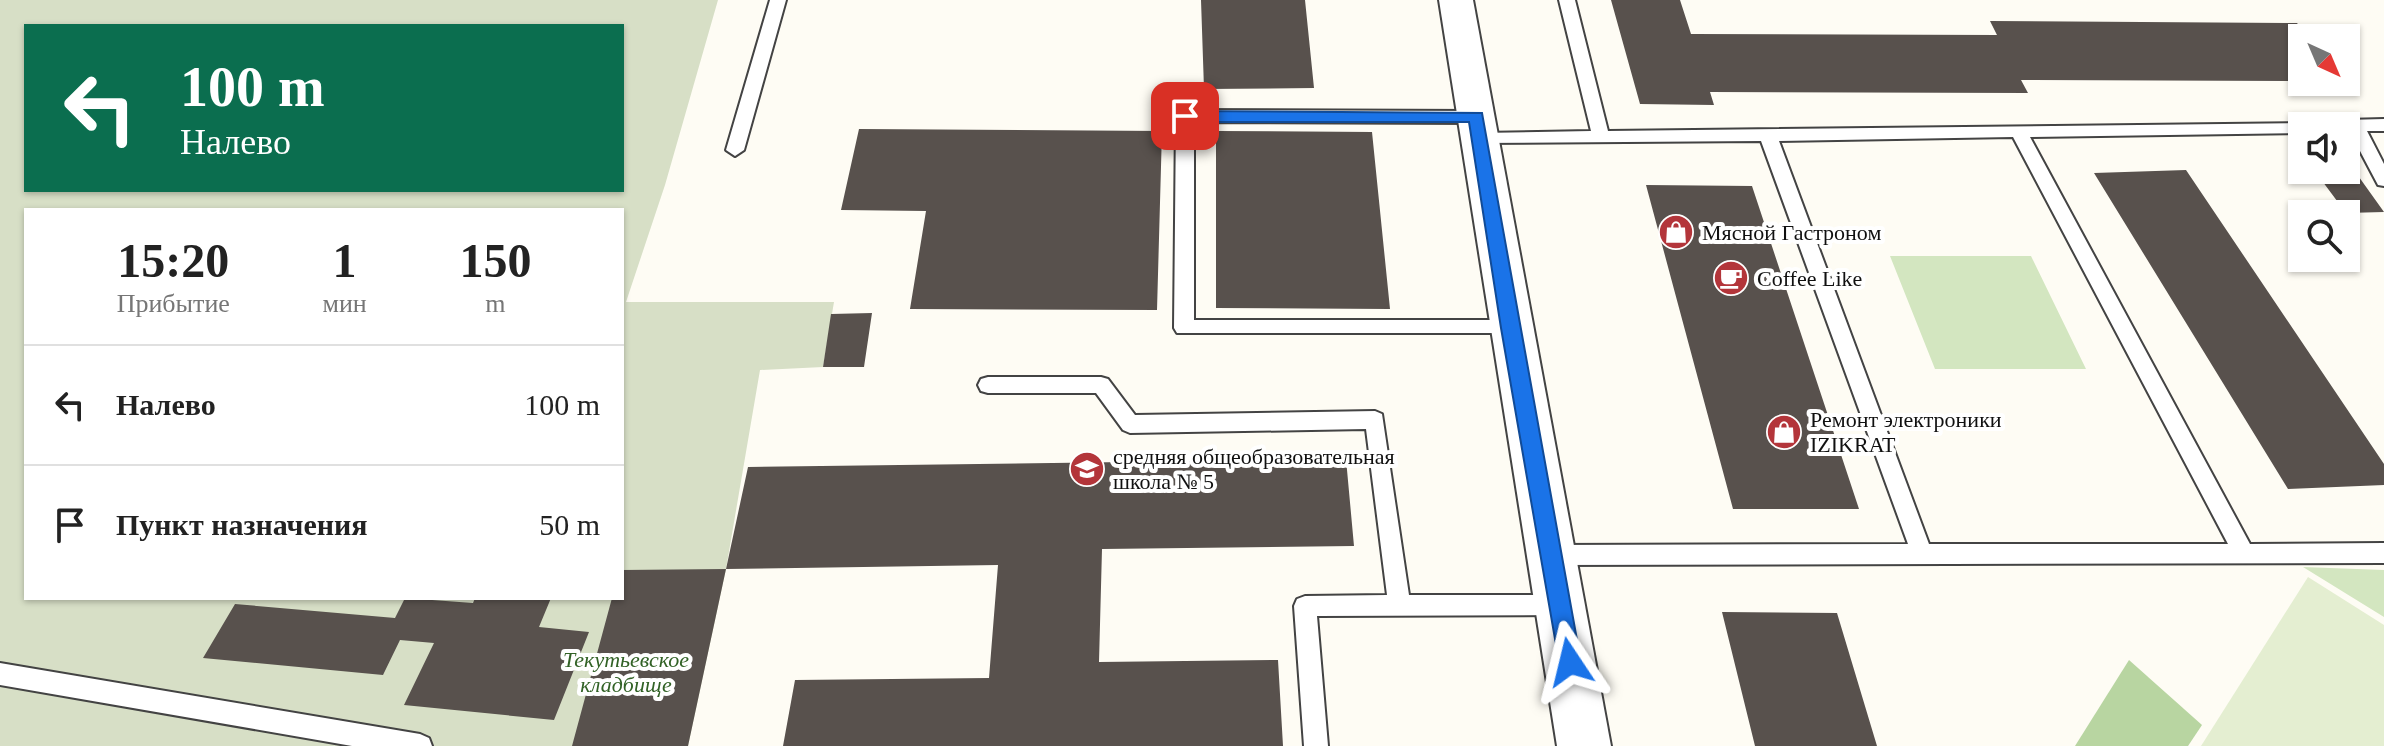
<!DOCTYPE html>
<html lang="ru">
<meta charset="utf-8">
<style>
body{margin:0;font-family:Georgia,serif;background:#f6f6f6;color:#222;height:100vh;display:flex;flex-direction:column;font-size:30px;white-space:nowrap}
*{box-sizing:border-box;margin:0}
p{font-size:26px;color:#767676}
.icon{flex:none;width:44px;height:44px;fill:none;stroke:currentColor;stroke-width:2;stroke-linecap:round;stroke-linejoin:round}
.map{position:relative;flex:1;overflow:hidden}
.sheet{position:absolute;left:24px;top:208px;width:600px;height:392px;display:flex;flex-direction:column;background:#fff;border-radius:0px;box-shadow:0 2px 6px #0004}
.sheet>*{flex:none}
.banner{position:absolute;left:24px;top:24px;width:600px;height:168px;border-radius:0px;box-shadow:0 2px 6px #0004;background:#0b6e4f;color:#fff;overflow:hidden}
.needle{width:52px;rotate:136deg}
.tools{position:absolute;left:2288px;top:24px;display:grid;gap:16px}
.tools a{display:grid;place-items:center;width:72px;height:72px;border-radius:0px;background:#fff;box-shadow:0 2px 6px #0004;font-size:40px}
.pin{position:absolute;display:grid;place-items:center;width:68px;height:68px;color:#fff;margin:-34px;border-radius:16px;box-shadow:0 4px 12px #0006}
.me{position:absolute;width:88px;margin:-44px;rotate:350deg;stroke-linejoin:round;filter:drop-shadow(0 0 6px #0008)}
.turn{display:flex;align-items:center;gap:28px;height:168px;padding:0 24px;font-size:36px}
.turn .icon{width:104px;height:104px;stroke-width:2.5}
.turn b{display:block;font-size:56px;line-height:68px}
.eta{display:flex;justify-content:space-evenly;align-items:center;height:136px;text-align:center}
.eta b{font-size:48px;font-weight:600;line-height:56px}
ul{padding:0;list-style:none}
li{display:flex;align-items:center;gap:24px;height:120px;padding:0 24px;border-top:2px solid #e0e0e0}
li div{flex:1}
li b{display:block;font-size:30px}
li em{font-style:normal}
.map>svg:first-child{display:block}
.green{fill:#d3e6c0}
.forest{fill:#b8d5a1}
.cemetery{fill:#d7dfc6;fill-rule:evenodd}
.pitch{fill:#e4eed1}
.building{fill:#58514d}
.lines{fill:none;stroke-linecap:round;stroke-linejoin:round}
.service-casing{stroke:#434343;stroke-width:4}
.tertiary-casing{stroke:#434343;stroke-width:4}
.service{fill:#fff;fill-rule:evenodd}
.tertiary{fill:#fff;fill-rule:evenodd}
.route{fill:#1a73e8;stroke:#114b97;stroke-width:2}
.labels{text-anchor:middle;stroke-width:8;stroke-linejoin:round;paint-order:stroke}
.poi-label{font-size:22px;fill:#101010;stroke:#fff;text-anchor:start}
.park-label{font-size:22px;font-style:italic;fill:#326226;stroke:#fff}
</style>
<div class="map">
<svg width="2384" height="746" viewBox="0 0 2384 746">
<rect width="100%" height="100%" fill="#fefcf4"/>
<path class="green" d="M 1890,256 L 2031,256 L 2086,369 L 1935,369 Z
M 2303,567 L 2384,570 L 2384,617 Z"/>
<path class="forest" d="M 2129,660 L 2202,725 L 2188,746 L 2075,746 Z"/>
<path class="cemetery" d="M 0,0 L 718,0 L 665,185 L 626,302 L 834,302 L 823,367 L 760,370 L 726,569 L 688,746 L 0,746 ZM 26,26 L 622,26 L 622,190 L 26,190 ZM 26,210 L 622,210 L 622,598 L 26,598 Z"/>
<path class="pitch" d="M 2308,577 L 2384,625 L 2384,746 L 2201,746 Z"/>
<path class="building" d="M 1201,0 L 1305,0 L 1314,88 L 1204,89 Z
M 1611,0 L 1680,0 L 1691,34 L 1997,35 L 1990,21 L 2297,23 L 2309,38 L 2302,38 L 2302,81 L 2021,80 L 2028,93 L 1710,92 L 1714,105 L 1640,104 Z
M 859,129 L 1162,131 L 1157,310 L 910,309 L 926,211 L 841,210 Z
M 1216,131 L 1372,132 L 1390,309 L 1216,308 Z
M 2346,163 L 2349,163 L 2384,212 L 2346,213 L 2314,170 L 2346,170 Z
M 2186,170 L 2384,464 L 2384,485 L 2288,489 L 2094,173 Z
M 1646,185 L 1752,186 L 1859,509 L 1733,509 Z
M 872,313 L 864,367 L 823,367 L 831,314 Z
M 1346,459 L 1354,546 L 1102,549 L 1099,662 L 1278,660 L 1283,746 L 783,746 L 795,680 L 989,678 L 998,565 L 726,569 L 748,467 Z
M 726,569 L 688,746 L 572,746 L 612,598 L 622,598 L 622,570 Z
M 405,598 L 473,603 L 475,598 L 551,598 L 539,627 L 589,632 L 554,720 L 404,705 L 434,643 L 400,640 L 383,675 L 203,658 L 235,604 L 395,618 Z
M 1722,612 L 1837,613 L 1877,746 L 1755,746 Z"/>
<g class="lines">
<g class="service-casing">
<path id="service" d="M 770,0 L 786,0 L 744,150 L 735,156 L 726,150 Z
M 1559,0 L 1575,0 L 1608,131 L 2308,123 L 2310,126 L 2302,126 L 2302,133 L 2030,137 L 2250,544 L 2384,543 L 2384,563 L 1552,565 L 1544,562 L 1541,555 L 1544,548 L 1552,545 L 1908,544 L 1761,141 L 1474,143 L 1471,139 L 1474,135 L 1480,133 L 1591,131 ZM 2013,137 L 2228,544 L 1929,544 L 1779,141 Z
M 1185,110 L 1476,111 L 1485,117 L 1476,123 L 1194,122 L 1194,320 L 1510,320 L 1517,323 L 1520,328 L 1517,333 L 1177,333 L 1174,328 L 1176,116 Z
M 2384,119 L 2384,131 L 2367,131 L 2384,164 L 2384,186 L 2378,185 L 2350,132 L 2346,132 L 2346,126 L 2337,126 L 2346,120 Z
M 988,377 L 1101,377 L 1108,379 L 1135,415 L 1375,411 L 1382,414 L 1409,595 L 1560,595 L 1568,598 L 1571,605 L 1568,612 L 1560,615 L 1317,616 L 1328,746 L 1304,746 L 1294,606 L 1297,599 L 1305,596 L 1387,595 L 1366,429 L 1130,433 L 1123,430 L 1096,393 L 988,393 L 981,391 L 978,385 L 981,379 Z
M 0,663 L 420,734 L 429,738 L 432,746 L 352,746 L 0,685 Z"/>
</g>
<g class="tertiary-casing">
<path id="tertiary" d="M 1439,0 L 1473,0 L 1611,746 L 1557,746 Z"/>
</g>
<use href="#service" class="service"/>
<use href="#tertiary" class="tertiary"/>
</g>
<path class="route" d="M 1185,111 L 1482,113 L 1581,662 L 1577,669 L 1570,671 L 1563,669 L 1559,662 L 1501,328 L 1469,122 L 1185,122 L 1177,116 Z"/>
<defs>
<g id="shop-disc" transform="scale(1.8)"><circle r="9.5" fill="#b3353a" stroke="#fff"/><path d="M-5-2.5h2.3a2.7 3.5 0 0 1 5.4 0H5L5.5 6h-11ZM-1.5-2.5h3a1.5 2.3 0 0 0-3 0Z" fill="#fff"/></g>
<g id="cafe-disc" transform="scale(1.8)"><circle r="9.5" fill="#b3353a" stroke="#fff"/><path d="M-5.5-4.5H6V0H3Q3 3.5 0 3.5H-2.5Q-5.5 3.5-5.5 0ZM3-3.2v2h1.7v-2ZM-6 4.5H4V6H-6Z" fill="#fff"/></g>
<g id="school-disc" transform="scale(1.8)"><circle r="9.5" fill="#b3353a" stroke="#fff"/><path d="M0-5L7-2L0 1L-7-2ZM-4 1L0 2.5L4 1V4Q0 6-4 4Z" fill="#fff"/></g>
</defs>
<g fill-rule="evenodd">
<use href="#shop-disc" x="1676" y="232"/>
<use href="#cafe-disc" x="1731" y="278"/>
<use href="#shop-disc" x="1784" y="432"/>
<use href="#school-disc" x="1087" y="469"/>
</g>
<g class="labels">
<g class="poi-label">
<text x="1702" y="240">Мясной Гастроном</text>
<text x="1757" y="286">Coffee Like</text>
<text x="1810" y="427">Ремонт электроники<tspan x="1810" dy="25">IZIKRAT</tspan></text>
<text x="1113" y="464">средняя общеобразовательная<tspan x="1113" dy="25">школа № 5</tspan></text>
</g>
<g class="park-label">
<text x="626" y="667">Текутьевское<tspan x="626" dy="25">кладбище</tspan></text>
</g>
</g>
</svg>
<div class="tools">
<a><svg class="needle" viewBox="-14 -14 28 28"><path d="M0-13l5 13h-10z" fill="#e53935"/><path d="M0 13l5-13h-10z" fill="#767676"/></svg></a>
<a><svg class="icon" aria-label="sound" viewBox="0 0 24 24"><path d="M4 9h4l5-4v14l-5-4H4zM17 9q2 3 0 6"/></svg></a>
<a><svg class="icon" aria-label="search" viewBox="0 0 24 24"><circle cx="10" cy="10" r="6"/><path d="M15 15l6 6"/></svg></a>
</div>
<div class="pin" style="left:1185px;top:116px;background:#d93025"><svg class="icon" aria-label="arrive" viewBox="0 0 24 24"><path d="M6 21V4h12l-3 4 3 4H6"/></svg></div>
<svg class="me" style="left:1570px;top:662px" viewBox="-20 -20 40 40"><path d="M0-17L14 15 0 8-14 15z" fill="#1a73e8" stroke="#fff" stroke-width="4"/></svg>
<div class="banner">
<div class="turn"><svg class="icon" aria-label="left" viewBox="0 0 24 24"><path d="M17 20v-9H6M10 6l-5 5 5 5"/></svg><div><b>100 m</b>Налево</div></div>
</div>
<section class="sheet">
<div class="eta">
<div><b>15:20</b><p>Прибытие</p></div>
<div><b>1</b><p>мин</p></div>
<div><b>150</b><p>m</p></div>
</div>
<ul>
<li><svg class="icon" aria-label="left" viewBox="0 0 24 24"><path d="M17 20v-9H6M10 6l-5 5 5 5"/></svg><div><b>Налево</b></div><em>100 m</em></li>
<li><svg class="icon" aria-label="arrive" viewBox="0 0 24 24"><path d="M6 21V4h12l-3 4 3 4H6"/></svg><div><b>Пункт назначения</b></div><em>50 m</em></li>
</ul>
</section>
</div>
